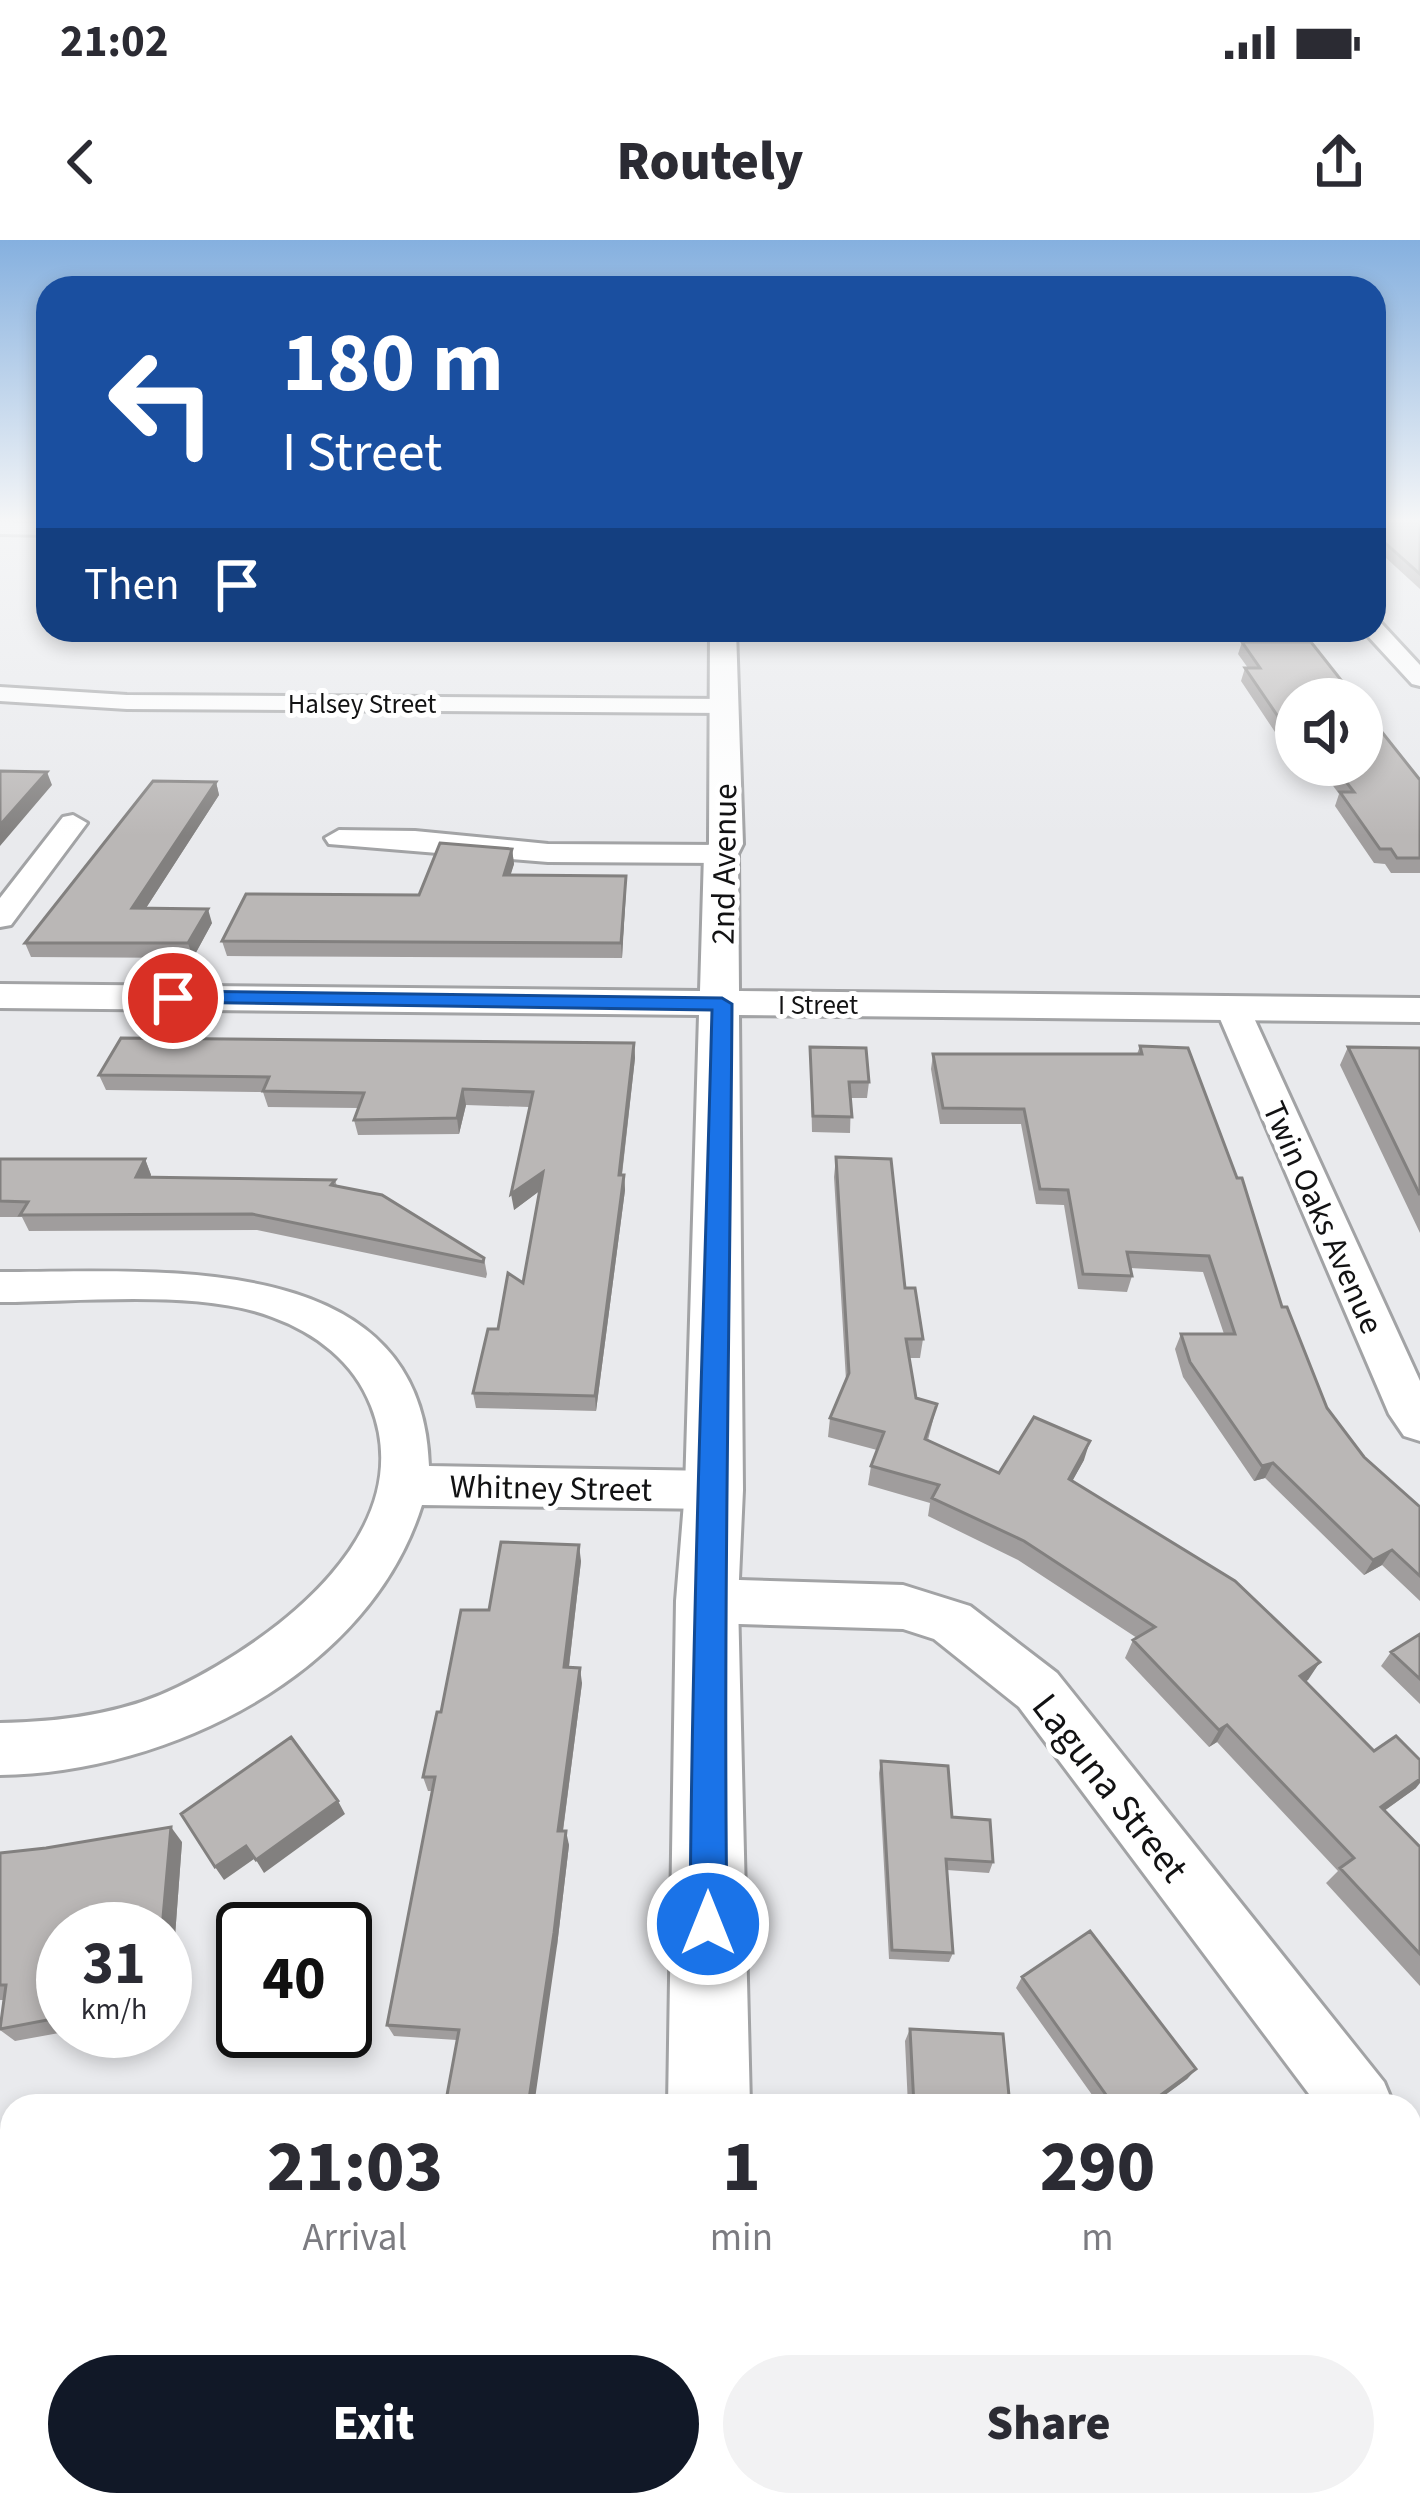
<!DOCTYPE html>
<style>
body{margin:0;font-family:"Source Sans 3",sans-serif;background:#f2f2f3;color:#2b2b33;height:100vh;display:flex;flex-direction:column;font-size:45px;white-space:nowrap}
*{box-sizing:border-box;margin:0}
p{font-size:39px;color:#7c7c81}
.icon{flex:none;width:66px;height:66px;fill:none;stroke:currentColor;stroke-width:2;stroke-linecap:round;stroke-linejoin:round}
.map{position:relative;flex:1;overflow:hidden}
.sheet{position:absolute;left:0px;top:1854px;width:1422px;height:423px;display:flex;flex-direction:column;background:#fff;border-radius:36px 36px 0 0;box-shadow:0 6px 18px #0003}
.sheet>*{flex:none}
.banner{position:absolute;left:36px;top:36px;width:1350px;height:366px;border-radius:36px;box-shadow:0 6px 18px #0003;background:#1a4fa0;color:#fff;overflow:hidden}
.buttons{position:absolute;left:1275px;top:438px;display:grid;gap:24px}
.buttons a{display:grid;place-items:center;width:108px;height:108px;border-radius:50%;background:#fff;box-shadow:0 6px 18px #0003;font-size:60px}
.speed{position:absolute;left:36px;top:1662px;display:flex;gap:24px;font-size:60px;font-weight:700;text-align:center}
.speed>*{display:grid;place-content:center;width:156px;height:156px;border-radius:50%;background:#fff;box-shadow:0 6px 18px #0003;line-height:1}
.speed small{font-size:30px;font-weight:400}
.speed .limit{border:6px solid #111;border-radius:18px;background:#fff;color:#111}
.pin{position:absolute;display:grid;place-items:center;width:102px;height:102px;color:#fff;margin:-51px;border:6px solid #fff;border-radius:50%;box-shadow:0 3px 12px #0007}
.me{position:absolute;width:132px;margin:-66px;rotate:0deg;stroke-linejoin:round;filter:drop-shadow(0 0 9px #0008)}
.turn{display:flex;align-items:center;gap:42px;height:252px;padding:0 48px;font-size:54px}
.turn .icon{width:156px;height:156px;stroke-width:2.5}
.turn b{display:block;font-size:84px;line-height:102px}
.then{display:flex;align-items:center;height:114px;padding:0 48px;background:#0003;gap:24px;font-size:45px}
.eta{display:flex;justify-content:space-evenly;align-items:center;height:204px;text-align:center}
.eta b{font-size:72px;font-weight:800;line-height:84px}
.button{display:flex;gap:24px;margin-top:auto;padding:24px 48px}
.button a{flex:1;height:138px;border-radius:72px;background:#111827;color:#fff;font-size:48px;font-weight:800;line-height:138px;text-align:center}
.button a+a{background:#f2f2f3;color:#2b2b33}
.status{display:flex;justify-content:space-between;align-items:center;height:84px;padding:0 60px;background:#fff;direction:ltr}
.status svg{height:33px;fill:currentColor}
header{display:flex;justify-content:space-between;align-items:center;height:156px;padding:0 48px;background:#fff;font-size:54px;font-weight:800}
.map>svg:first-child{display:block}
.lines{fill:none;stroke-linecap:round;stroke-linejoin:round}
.minor-casing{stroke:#a2a3a5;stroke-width:6}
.tertiary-casing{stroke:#a2a3a5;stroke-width:6}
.minor{fill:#fff;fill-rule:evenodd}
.tertiary{fill:#fff;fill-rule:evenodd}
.wall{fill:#a09d9d}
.shaded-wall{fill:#82807f}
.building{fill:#bab7b6;stroke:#82807f;stroke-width:3}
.route{fill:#1a73e8;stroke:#114b97;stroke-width:3}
.labels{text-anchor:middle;stroke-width:10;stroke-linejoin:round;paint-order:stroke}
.far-street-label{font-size:27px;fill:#121213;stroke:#fff}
.street-label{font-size:33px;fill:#121213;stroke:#fff}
.near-street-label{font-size:39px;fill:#121213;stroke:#fff}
</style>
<div class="status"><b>21:02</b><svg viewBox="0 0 49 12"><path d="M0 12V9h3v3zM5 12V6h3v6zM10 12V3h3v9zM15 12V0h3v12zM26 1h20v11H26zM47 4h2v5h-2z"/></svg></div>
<header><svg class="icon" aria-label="back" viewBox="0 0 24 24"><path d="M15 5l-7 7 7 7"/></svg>Routely<svg class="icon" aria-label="share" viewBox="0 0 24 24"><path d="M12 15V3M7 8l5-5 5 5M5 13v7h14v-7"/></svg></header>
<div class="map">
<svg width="1420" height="2275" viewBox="0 0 1420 2275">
<rect width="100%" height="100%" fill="#e9eaed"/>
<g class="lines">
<g class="minor-casing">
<path id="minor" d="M 0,282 L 48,283 L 48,295 L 0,294 Z
M 1374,382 L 1382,384 L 1420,425 L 1420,446 L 1412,444 L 1366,394 L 1364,390 L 1374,390 Z
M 0,447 L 127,455 L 725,459 L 737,466 L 725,473 L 127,469 L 0,461 Z
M 73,575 L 87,583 L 11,685 L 0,687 L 0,658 L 63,577 Z
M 339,590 L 415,591 L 548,604 L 721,605 L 735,614 L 721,623 L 548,622 L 329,604 L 325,598 Z
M 1232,757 L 1249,767 L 1420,1141 L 1420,1201 L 1404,1196 L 1389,1174 L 1215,767 Z
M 0,1032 C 152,1033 423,1005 429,1226 L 714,1231 L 731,1236 L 738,1250 L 731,1264 L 714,1269 L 422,1265 C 369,1435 167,1533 0,1535 L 0,1483 C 60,1482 124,1474 178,1447 C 276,1399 421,1292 371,1166 C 354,1122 316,1093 272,1077 C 201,1049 78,1062 0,1062 Z
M 707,1339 L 903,1345 L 970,1366 L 1057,1433 L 1384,1842 L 1394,1866 L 1318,1866 L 1019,1467 L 934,1399 L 903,1389 L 707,1383 L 689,1377 L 681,1361 L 689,1345 Z
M 1410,1895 L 1420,1899 L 1420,1978 L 1410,1974 Z"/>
</g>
<g class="tertiary-casing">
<path id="tertiary" d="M 710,390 L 736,390 L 743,604 L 738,614 L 739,751 L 1420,758 L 1420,782 L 739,775 L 743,1250 L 738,1361 L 750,1866 L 668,1866 L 676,1361 L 685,1250 L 699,775 L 0,768 L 0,744 L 700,751 L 704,614 L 709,604 Z
M 663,2265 L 759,2265 L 759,2275 L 663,2275 Z"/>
</g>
<use href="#minor" class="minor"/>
<use href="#tertiary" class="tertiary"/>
</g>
<path class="wall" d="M 1374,278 L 1420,278 L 1420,349 L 1374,307 Z
M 1242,402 L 1296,459 L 1296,494 L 1294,492 L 1275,492 L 1241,441 L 1245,428 L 1248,428 L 1238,414 Z
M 1318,525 L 1362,525 L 1420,540 L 1420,633 L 1391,633 L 1385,624 L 1374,623 L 1335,566 L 1339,554 Z
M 216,542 L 219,555 L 146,668 L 212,683 L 193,718 L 31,717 L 25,703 Z
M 512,609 L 514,624 L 510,635 L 626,636 L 622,718 L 227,716 L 222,701 L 419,655 Z
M 634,803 L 635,818 L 622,935 L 624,935 L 625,950 L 596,1171 L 476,1168 L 473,1153 L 498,1089 L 523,1043 L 539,951 L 514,970 L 529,867 L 466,865 L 459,894 L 358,895 L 354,880 L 358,868 L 268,867 L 263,852 L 106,850 L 99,835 Z
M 1140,806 L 1282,1067 L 1327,1168 L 1364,1217 L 1420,1267 L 1420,1361 L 1382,1325 L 1364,1335 L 1265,1238 L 1254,1241 L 1183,1137 L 1175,1109 L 1181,1094 L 1224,1094 L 1203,1032 L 1130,1028 L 1132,1036 L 1127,1052 L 1078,1049 L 1064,965 L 1036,964 L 1021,884 L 940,884 L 931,829 L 933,814 L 1137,814 Z
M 810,807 L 869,842 L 867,858 L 851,858 L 850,893 L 812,892 Z
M 1348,807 L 1420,808 L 1420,993 L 1340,825 Z
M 836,917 L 905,1048 L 923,1099 L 920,1118 L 909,1118 L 916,1158 L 937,1164 L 928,1200 L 999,1233 L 1084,1220 L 1072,1241 L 1320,1422 L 1305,1442 L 1374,1511 L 1416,1548 L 1384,1571 L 1420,1607 L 1420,1746 L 1326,1643 L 1338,1631 L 1217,1502 L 1209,1507 L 1125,1418 L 1133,1400 L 1137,1398 L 1018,1320 L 928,1276 L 930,1263 L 868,1245 L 871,1226 L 877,1210 L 828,1197 L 830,1178 L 846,1140 L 834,937 Z
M 0,919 L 145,919 L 151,935 L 150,937 L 335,940 L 337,946 L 484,1018 L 487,1034 L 486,1038 L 257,990 L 29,991 L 22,977 L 0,977 Z
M 581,1321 L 569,1427 L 582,1443 L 563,1591 L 569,1605 L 557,1706 L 457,1800 L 394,1796 L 387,1785 L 432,1551 L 428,1551 L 423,1537 L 441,1472 L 489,1370 Z
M 1420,1394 L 1420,1464 L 1381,1426 L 1391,1412 Z
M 881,1521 L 952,1577 L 993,1622 L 989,1633 L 947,1630 L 953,1713 L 949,1722 L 889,1719 L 879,1533 Z
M 182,1602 L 173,1723 L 63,1689 L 63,1791 L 70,1791 L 15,1801 L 0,1790 L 3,1760 L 0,1760 L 0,1613 Z
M 1022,1737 L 1196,1829 L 1187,1839 L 1150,1866 L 1100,1866 L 1016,1748 Z
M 910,1789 L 1010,1866 L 908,1866 L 905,1801 Z
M 932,2265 L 1096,2265 L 1097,2275 L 932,2275 Z"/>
<path class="shaded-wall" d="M 47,532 L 52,545 L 0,606 L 0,585 Z
M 216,542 L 219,555 L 137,682 L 132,668 Z
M 512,609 L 514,624 L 506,650 L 504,635 Z
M 626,636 L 626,651 L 622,718 L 621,703 Z
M 208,669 L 212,683 L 193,718 L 188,703 Z
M 634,803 L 635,818 L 620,950 L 619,935 Z
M 463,849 L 466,865 L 459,894 L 457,878 Z
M 145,919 L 151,935 L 143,953 L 136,937 Z
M 543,932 L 545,947 L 514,970 L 511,954 Z
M 624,935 L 625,950 L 596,1171 L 595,1156 Z
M 1090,1201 L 1084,1220 L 1063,1258 L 1069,1239 Z
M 1273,1223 L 1265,1238 L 1254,1241 L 1262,1226 Z
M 579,1305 L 581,1321 L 567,1443 L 564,1427 Z
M 1392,1310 L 1382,1325 L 1364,1335 L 1373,1320 Z
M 1320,1422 L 1308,1440 L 1288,1454 L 1300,1436 Z
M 580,1428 L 582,1443 L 561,1605 L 558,1591 Z
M 1227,1485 L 1217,1502 L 1209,1507 L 1219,1490 Z
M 1420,1539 L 1420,1543 L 1416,1548 L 1367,1583 L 1381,1567 Z
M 338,1561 L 345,1574 L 264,1633 L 256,1620 Z
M 171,1587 L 182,1602 L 173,1723 L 165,1725 L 165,1689 L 162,1689 Z
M 566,1591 L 569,1605 L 557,1706 L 534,1866 L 528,1866 Z
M 246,1606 L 254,1619 L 224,1640 L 215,1627 Z
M 1196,1829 L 1187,1839 L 1150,1866 L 1146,1866 Z
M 0,2043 L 12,2065 L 12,2075 L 0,2086 Z
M 94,2265 L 108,2265 L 110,2275 L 96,2275 Z"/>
<path class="building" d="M 1374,278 L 1420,278 L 1420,334 L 1374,293 Z
M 1242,402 L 1311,402 L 1356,459 L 1296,459 L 1296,478 L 1279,478 L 1245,428 L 1260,428 Z
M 1362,467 L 1420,540 L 1420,618 L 1397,618 L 1391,609 L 1380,609 L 1340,552 L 1354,552 L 1333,525 L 1362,525 Z
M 0,531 L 47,532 L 0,585 Z
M 153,541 L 216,542 L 132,668 L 208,669 L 188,703 L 25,703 Z
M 440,603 L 512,609 L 504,635 L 626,636 L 621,703 L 222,701 L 246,654 L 419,655 Z
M 121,798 L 634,803 L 619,935 L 624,935 L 595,1156 L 473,1153 L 488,1089 L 498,1089 L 508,1033 L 523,1043 L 543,932 L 511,954 L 533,852 L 463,849 L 457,878 L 354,880 L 364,853 L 263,851 L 269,837 L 99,835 Z
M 1140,806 L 1188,808 L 1237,938 L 1242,938 L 1282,1067 L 1287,1067 L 1327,1168 L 1364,1217 L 1420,1267 L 1420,1336 L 1392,1310 L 1373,1320 L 1273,1223 L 1262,1226 L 1190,1122 L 1181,1094 L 1235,1094 L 1209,1016 L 1127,1012 L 1132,1036 L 1083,1034 L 1068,950 L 1040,949 L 1024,869 L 943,868 L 933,814 L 1142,814 Z
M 810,807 L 866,808 L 869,842 L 849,842 L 852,877 L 813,876 Z
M 1348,807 L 1420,808 L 1420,955 Z
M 836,917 L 891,919 L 905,1048 L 915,1048 L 923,1099 L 906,1099 L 916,1158 L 937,1164 L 925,1199 L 999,1233 L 1034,1177 L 1090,1201 L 1069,1239 L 1235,1341 L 1320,1422 L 1300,1436 L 1374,1511 L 1396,1496 L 1420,1520 L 1420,1539 L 1381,1567 L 1420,1607 L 1420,1714 L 1340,1628 L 1354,1618 L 1227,1485 L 1219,1490 L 1133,1400 L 1155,1387 L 1024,1301 L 932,1258 L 939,1245 L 871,1226 L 884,1192 L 830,1178 L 849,1133 Z
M 0,919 L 145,919 L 136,937 L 335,940 L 331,945 L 382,955 L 484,1018 L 483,1022 L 252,974 L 20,975 L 28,962 L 0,961 Z
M 501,1302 L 579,1305 L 564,1427 L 580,1428 L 558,1591 L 566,1591 L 554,1693 L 528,1866 L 445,1866 L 459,1790 L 387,1785 L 435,1537 L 423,1537 L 437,1472 L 441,1472 L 461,1370 L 489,1370 Z
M 1420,1394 L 1420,1439 L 1391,1412 Z
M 291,1497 L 338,1561 L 256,1620 L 246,1606 L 215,1627 L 181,1574 Z
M 881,1521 L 948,1526 L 952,1577 L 990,1580 L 993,1622 L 946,1619 L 953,1713 L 892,1710 Z
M 171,1587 L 162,1689 L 63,1689 L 63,1777 L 0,1789 L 6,1745 L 0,1745 L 0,1613 L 46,1608 Z
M 1090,1691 L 1196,1829 L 1146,1866 L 1114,1866 L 1022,1737 Z
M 910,1789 L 1003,1794 L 1010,1866 L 914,1866 Z
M 1410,2098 L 1420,2111 L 1420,2162 L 1410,2171 Z
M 12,2246 L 12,2265 L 94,2265 L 96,2275 L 0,2275 L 0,2253 Z
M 289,2265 L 500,2265 L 499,2275 L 287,2275 Z
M 938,2265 L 1096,2265 L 1097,2275 L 939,2275 Z"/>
<linearGradient id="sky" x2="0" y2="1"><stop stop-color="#85b0df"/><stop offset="0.47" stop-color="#f5f6f7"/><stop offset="1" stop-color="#f5f6f7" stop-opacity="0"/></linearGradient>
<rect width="1420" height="596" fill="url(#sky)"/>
<path class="route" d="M 173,751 L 722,758 L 732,764 C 730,1071 723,1378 727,1684 L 722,1698 L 708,1703 L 695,1698 L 690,1684 C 692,1379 704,1075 712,770 L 166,762 L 166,753 Z"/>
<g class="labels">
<g class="far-street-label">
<text x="362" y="473">Halsey Street</text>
<text x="818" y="774">I Street</text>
</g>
<g class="street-label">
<text transform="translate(723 624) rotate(-89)" y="12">2nd Avenue</text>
<text transform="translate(1324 977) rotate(66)" y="12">Twin Oaks Avenue</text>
<text transform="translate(551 1247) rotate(1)" y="12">Whitney Street</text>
</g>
<g class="near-street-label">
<text transform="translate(1111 1547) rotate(52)" y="14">Laguna Street</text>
</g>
</g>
</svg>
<div class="buttons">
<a><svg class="icon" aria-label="sound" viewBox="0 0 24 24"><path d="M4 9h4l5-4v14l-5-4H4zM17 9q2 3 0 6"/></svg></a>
</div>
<div class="speed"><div>31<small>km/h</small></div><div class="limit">40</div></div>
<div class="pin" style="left:173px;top:758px;background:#d93025"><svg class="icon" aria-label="arrive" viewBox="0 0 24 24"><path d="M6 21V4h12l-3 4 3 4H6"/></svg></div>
<svg class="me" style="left:708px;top:1684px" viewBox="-20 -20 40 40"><circle r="17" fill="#1a73e8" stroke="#fff" stroke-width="3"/><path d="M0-11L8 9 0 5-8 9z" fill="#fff"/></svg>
<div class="banner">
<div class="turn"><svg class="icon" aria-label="left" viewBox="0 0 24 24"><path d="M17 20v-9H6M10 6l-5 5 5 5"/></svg><div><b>180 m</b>I Street</div></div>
<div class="then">Then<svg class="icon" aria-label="arrive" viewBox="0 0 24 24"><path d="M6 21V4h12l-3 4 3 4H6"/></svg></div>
</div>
<section class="sheet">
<div class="eta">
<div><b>21:03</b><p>Arrival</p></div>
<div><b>1</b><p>min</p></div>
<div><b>290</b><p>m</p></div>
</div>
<div class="button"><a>Exit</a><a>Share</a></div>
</section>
</div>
